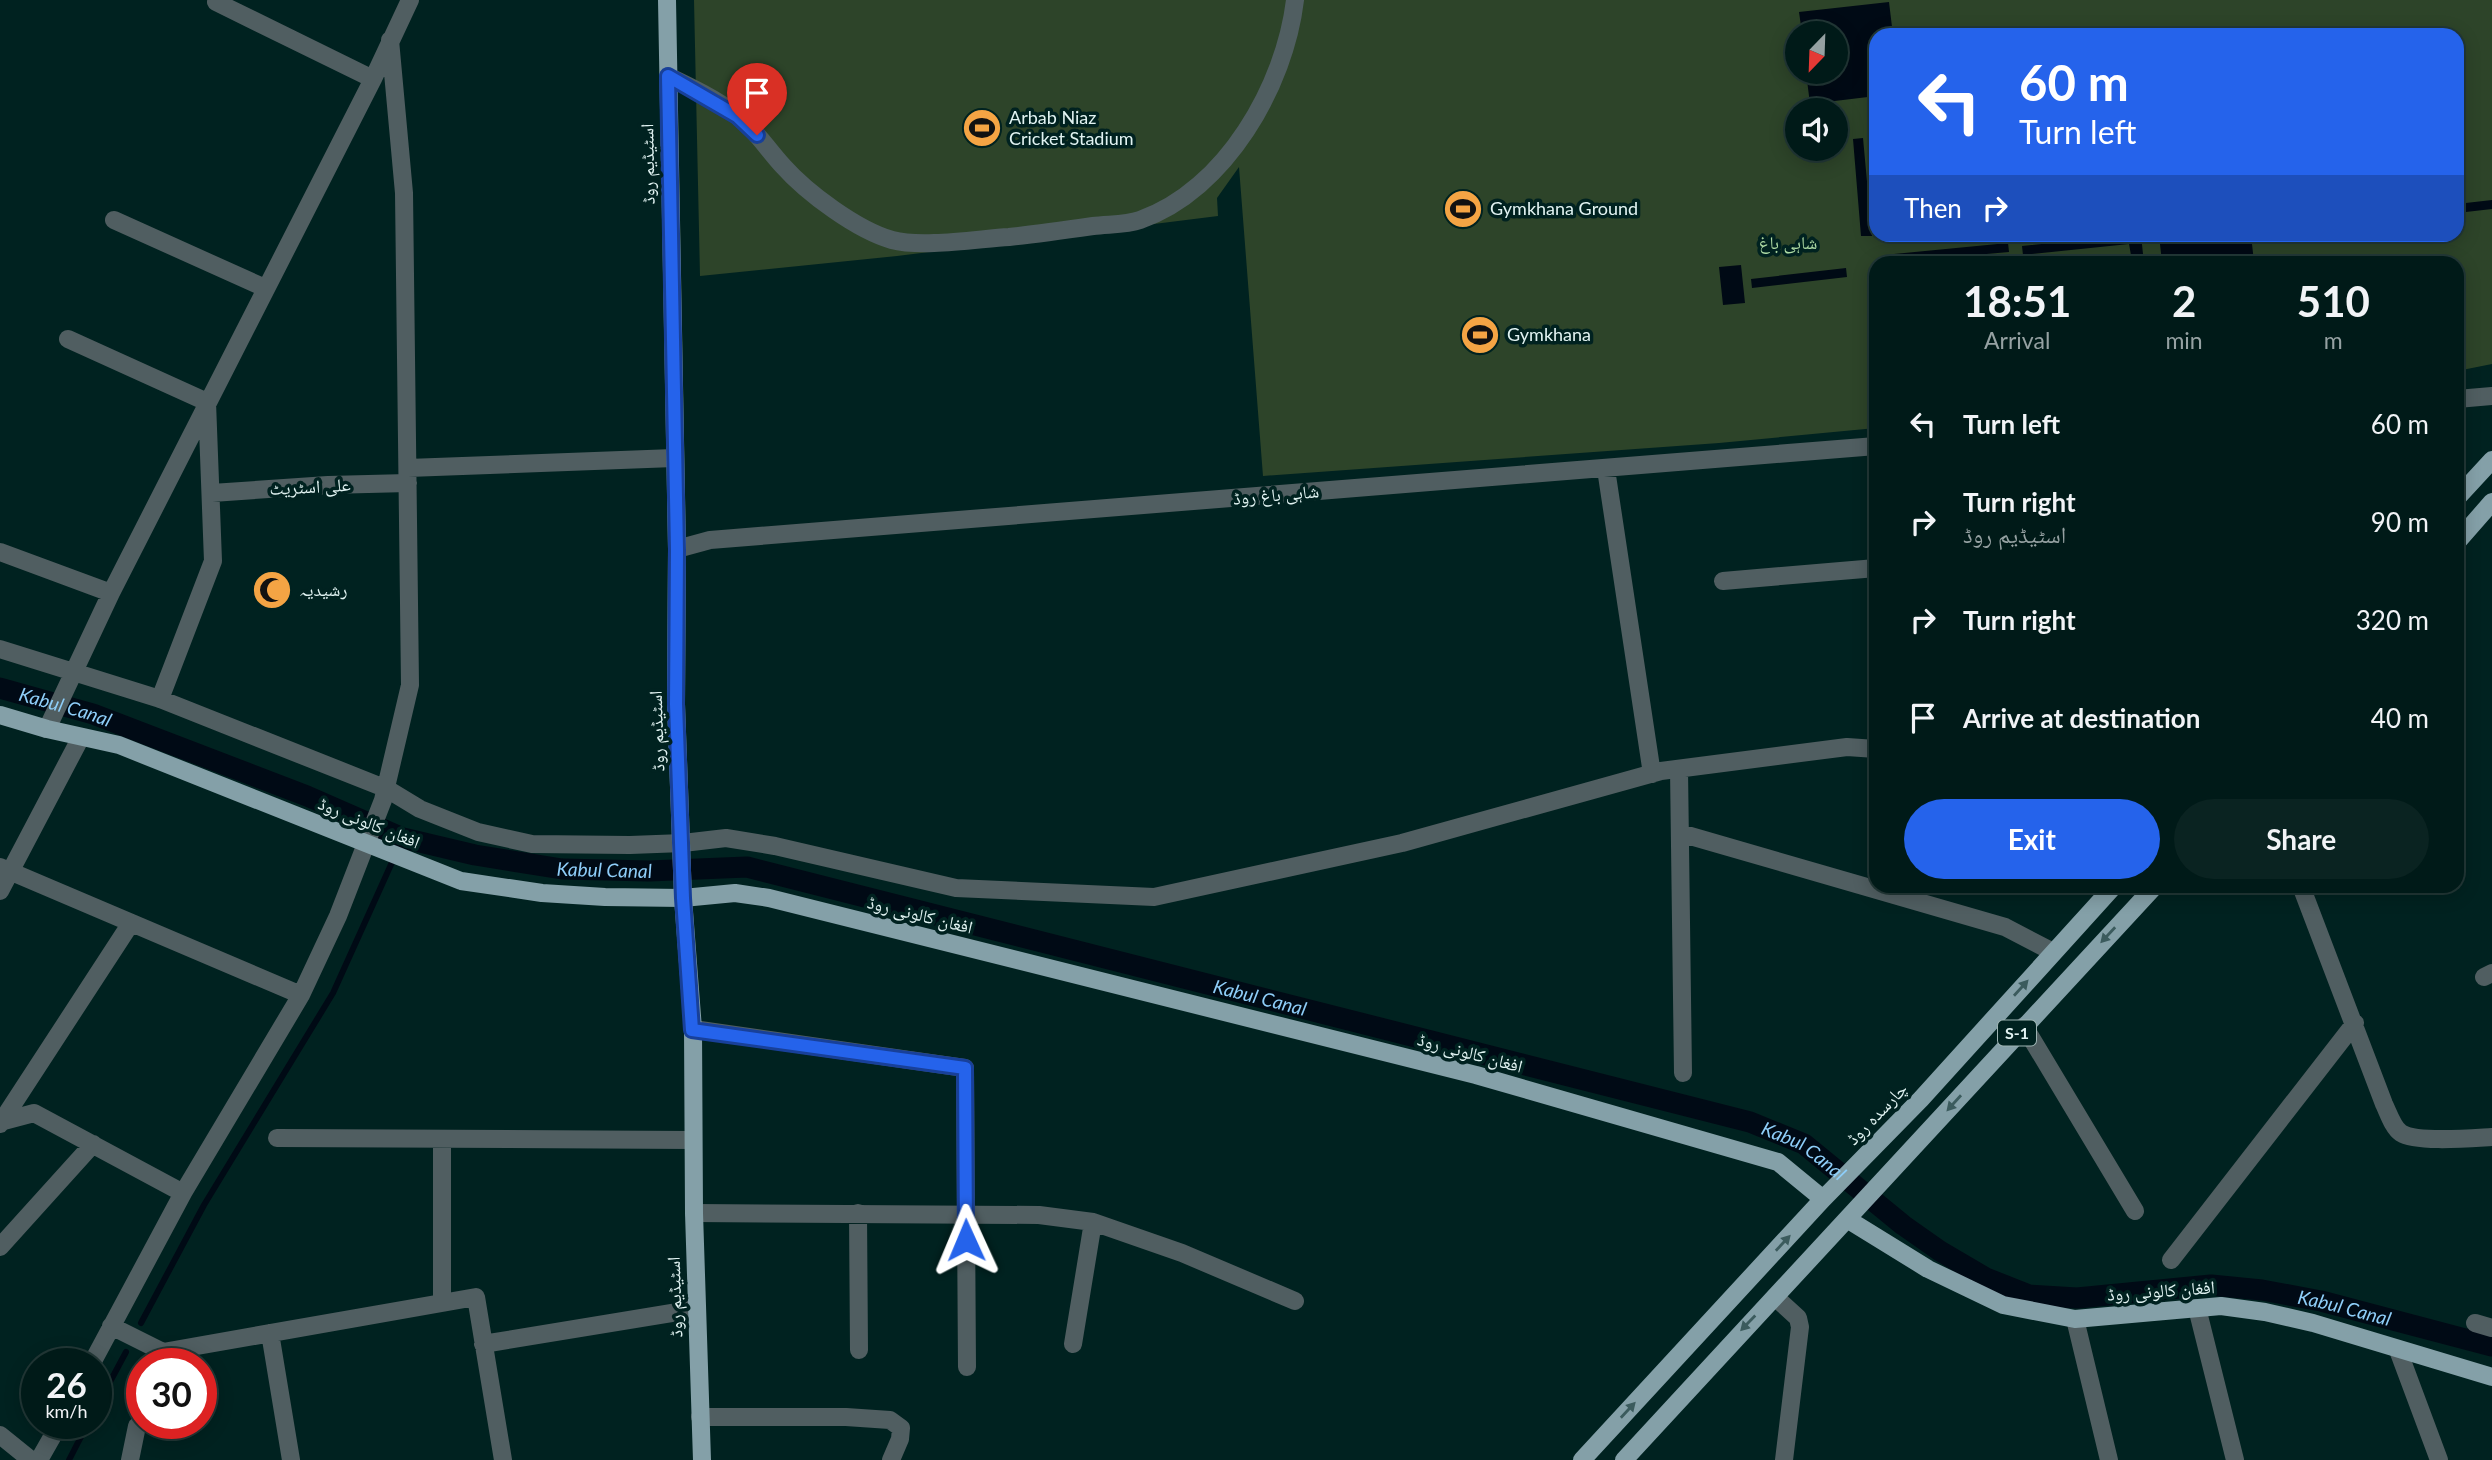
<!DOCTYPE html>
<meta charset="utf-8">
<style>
body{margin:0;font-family:Lato,"Noto Naskh Arabic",sans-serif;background:#0a2321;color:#f1f3f6;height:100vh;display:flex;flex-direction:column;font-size:26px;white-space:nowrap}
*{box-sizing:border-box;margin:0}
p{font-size:23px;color:#95a1a2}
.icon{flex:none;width:38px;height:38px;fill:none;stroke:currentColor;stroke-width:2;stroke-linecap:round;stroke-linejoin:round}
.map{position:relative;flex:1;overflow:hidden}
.panel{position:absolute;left:1869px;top:256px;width:595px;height:637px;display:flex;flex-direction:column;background:#001a18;border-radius:21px;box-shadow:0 4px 18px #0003,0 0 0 2px #223837}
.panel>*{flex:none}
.guide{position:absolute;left:1869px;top:28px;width:595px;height:214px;border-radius:21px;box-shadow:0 4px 18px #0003,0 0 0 2px #223837;background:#2563eb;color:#fff;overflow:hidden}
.needle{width:46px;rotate:203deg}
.fabs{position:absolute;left:1785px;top:21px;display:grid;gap:14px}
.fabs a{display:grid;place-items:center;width:63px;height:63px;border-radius:50%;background:#001a18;box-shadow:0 4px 18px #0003,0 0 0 2px #223837;font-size:35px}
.speed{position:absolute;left:21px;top:1348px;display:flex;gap:14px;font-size:35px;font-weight:700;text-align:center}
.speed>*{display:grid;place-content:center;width:91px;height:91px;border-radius:50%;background:#001a18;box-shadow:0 4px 18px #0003,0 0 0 2px #223837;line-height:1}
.speed small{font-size:18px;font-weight:400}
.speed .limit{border:10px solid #d22;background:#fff;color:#111}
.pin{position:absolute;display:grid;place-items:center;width:60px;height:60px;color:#fff;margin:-72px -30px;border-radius:50% 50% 50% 0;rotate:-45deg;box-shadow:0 0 7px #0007}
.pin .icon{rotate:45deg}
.me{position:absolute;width:77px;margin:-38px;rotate:359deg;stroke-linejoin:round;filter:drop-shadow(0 0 5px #0008)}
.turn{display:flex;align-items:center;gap:24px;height:147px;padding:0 35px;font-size:32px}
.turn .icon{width:91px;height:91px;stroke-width:2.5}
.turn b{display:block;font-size:49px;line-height:60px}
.then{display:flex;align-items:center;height:66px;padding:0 35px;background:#0003;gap:14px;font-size:26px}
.eta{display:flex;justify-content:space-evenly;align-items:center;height:119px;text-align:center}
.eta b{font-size:42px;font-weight:700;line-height:49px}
.button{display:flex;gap:14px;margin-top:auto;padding:14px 35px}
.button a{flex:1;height:80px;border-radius:42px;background:#2563eb;color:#fff;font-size:28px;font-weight:700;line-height:80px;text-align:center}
.button a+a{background:#0a2321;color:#f1f3f6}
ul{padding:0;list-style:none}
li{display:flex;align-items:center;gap:21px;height:98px;padding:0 35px}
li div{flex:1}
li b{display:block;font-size:26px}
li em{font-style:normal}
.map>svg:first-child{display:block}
.green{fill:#2d4429;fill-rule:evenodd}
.water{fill:#000a15}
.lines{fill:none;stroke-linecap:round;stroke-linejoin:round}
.stream{stroke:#000a15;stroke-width:6}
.canal{stroke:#000a15;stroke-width:21}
.minor{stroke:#505e61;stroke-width:18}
.major{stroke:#84a0a8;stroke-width:18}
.oneway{fill:#3b5b5d}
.route-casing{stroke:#184099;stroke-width:18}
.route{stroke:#2563eb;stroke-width:12}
.labels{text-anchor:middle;stroke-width:7;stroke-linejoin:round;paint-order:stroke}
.shield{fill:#002220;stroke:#9eb4b3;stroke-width:2}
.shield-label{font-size:16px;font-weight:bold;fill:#e1f3f2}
.poi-label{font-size:18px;fill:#e1f3f2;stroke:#002220;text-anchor:start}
.street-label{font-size:18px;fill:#e1f3f2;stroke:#002220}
.park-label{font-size:18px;fill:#aedca5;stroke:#002220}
.water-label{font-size:19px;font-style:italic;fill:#8ecef9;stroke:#002220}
</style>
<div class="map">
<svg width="2492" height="1460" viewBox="0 0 2492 1460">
<rect width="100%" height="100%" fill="#002220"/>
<path class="green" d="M 694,0 L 2492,0 L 2492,364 L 2457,371 L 2457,262 L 1876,262 L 1876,428 L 1719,443 L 1263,476 L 1239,167 L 1217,198 L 1218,216 L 897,256 L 700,276 ZM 1797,33 L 1836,33 L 1836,72 L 1797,72 ZM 1876,35 L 2457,35 L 2457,234 L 1876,234 ZM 1797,110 L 1836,110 L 1836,149 L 1797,149 Z"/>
<path class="water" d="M 1889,2 L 1893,35 L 1876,35 L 1876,96 L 1810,104 L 1806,72 L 1836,72 L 1836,33 L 1802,33 L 1799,12 Z
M 1863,138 L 1872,236 L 1861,236 L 1853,139 Z
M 2492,200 L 2492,209 L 2457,213 L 2457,204 Z
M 2129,235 L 2141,235 L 2143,254 L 2131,255 L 2129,244 L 2023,255 L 2022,246 Z
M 2159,235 L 2251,235 L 2254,262 L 2162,262 Z
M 2008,243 L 2009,252 L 1895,262 L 1894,254 Z
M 1741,265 L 1745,303 L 1723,305 L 1719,267 Z
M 1846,268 L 1847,277 L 1752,288 L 1751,279 Z"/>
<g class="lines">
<path class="stream" d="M 141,1323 L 204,1205 L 333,993 L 403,838
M 96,1408 L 126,1352
M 69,1460 L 88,1423"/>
<path class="canal" id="s1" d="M 0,688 L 93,714 L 307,796 L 403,838 L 475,855 L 562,869 L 649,871 L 747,867 L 1750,1122 L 1804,1144 L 1903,1225 L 1940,1251 L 1986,1278 L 2029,1295 L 2077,1298 L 2211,1285 L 2262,1290 L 2321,1301 L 2492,1346"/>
<path class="minor" d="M 217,0 L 216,2 L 373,79
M 668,76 C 691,87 716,99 737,115 C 755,129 768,150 783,166 C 807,193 857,230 892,240 C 922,248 977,239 1009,237 C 1037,234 1065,230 1093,226 C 1108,224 1126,225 1140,220 C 1226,190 1285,85 1295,0
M 114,220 L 265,288
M 68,339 L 207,402 L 213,561 L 160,699
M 2457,399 L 2492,396
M 408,468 L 674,458
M 1606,469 L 1652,774
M 212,493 L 328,485 L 408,483
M 677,549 L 710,540 L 1876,446
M 0,552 L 111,593
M 1723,581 L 1876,568
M 0,649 L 160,699 L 387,789 L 420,809 L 478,832 L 532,844 L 630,845 L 683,843 L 726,838 L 775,846 L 956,888 L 1154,897 L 1402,843 L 1661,771 L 1847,747 L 1876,749
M 47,729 L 111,593 L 373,79 L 410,0
M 1679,769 L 1683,1073
M 1680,833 L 2005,927 L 2053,952
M 0,867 L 301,995
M 2301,886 L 2384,1104 C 2388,1112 2393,1128 2401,1133 C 2416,1143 2473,1138 2492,1137
M 0,891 L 81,737
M 2484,977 L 2492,973
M 2024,1026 L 2135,1211
M 693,1029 L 965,1068 L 967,1367
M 0,1122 L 34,1113 L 183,1193
M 0,1124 L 131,923
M 277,1138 L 693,1140
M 694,1213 L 1039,1215 L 1093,1222 L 1182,1253 L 1295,1301
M 858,1213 L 859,1350
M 0,1247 L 93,1144
M 2171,1260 L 2355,1023
M 1775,1297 L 1798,1318 L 1800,1327 L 1784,1460
M 442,1303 L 442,1139
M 2197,1308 L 2235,1460
M 2075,1319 L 2109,1460
M 2475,1323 L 2492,1328
M 111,1326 L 163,1352 L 476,1297 L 503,1460
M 270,1333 L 291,1460
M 483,1344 L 696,1309
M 1073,1344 L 1093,1222
M 2398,1350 L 2439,1460
M 92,1363 L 183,1193 L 301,995 L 338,916 L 383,800 L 410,685 L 404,193 L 390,40
M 700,1417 L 846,1417 L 890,1420 L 901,1428 L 900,1439 L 891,1460
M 0,1435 L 31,1460
M 39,1460 L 60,1423
M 130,1460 L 137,1426"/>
<path class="major" d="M 667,0 L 677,549 L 676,704 L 683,898 L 693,1029 L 694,1213 L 702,1460
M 2457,498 L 2492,460
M 2457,542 L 2492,502
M 0,715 L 47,729 L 119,745 L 461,881 L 542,893 L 605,897 L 683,898 L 735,893 L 769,898 L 1476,1075 L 1778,1162 L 1823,1199
M 1847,1219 L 1928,1269 L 2003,1305 L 2075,1319 L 2221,1306 L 2265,1312 L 2313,1323 L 2492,1377
M 1582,1460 L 1823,1199 L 1921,1099 L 2114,886
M 1624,1460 L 2155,886"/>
</g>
<defs><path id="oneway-solid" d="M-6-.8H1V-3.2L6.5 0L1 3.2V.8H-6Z" transform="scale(1.75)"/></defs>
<g class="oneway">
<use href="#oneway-solid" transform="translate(2108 935) rotate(133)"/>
<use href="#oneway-solid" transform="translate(2021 988) rotate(-48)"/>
<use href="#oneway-solid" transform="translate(1954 1103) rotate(132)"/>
<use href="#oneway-solid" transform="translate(1783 1243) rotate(-47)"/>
<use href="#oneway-solid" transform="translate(1748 1323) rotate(134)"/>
<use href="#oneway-solid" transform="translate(1628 1410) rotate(-47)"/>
</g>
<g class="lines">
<g class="route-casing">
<path id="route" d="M 757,135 L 737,116 L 668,76 L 677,550 L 676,704 L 683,898 L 692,1030 L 965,1068 L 966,1240"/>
</g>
<use href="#route" class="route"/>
</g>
<defs>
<g id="stadium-disc" transform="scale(2.0125)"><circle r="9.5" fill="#f4a444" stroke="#002220"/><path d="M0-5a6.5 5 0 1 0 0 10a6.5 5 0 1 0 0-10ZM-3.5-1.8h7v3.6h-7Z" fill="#111"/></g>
<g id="mosque-disc" transform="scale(2.0125)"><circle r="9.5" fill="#f4a444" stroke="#002220"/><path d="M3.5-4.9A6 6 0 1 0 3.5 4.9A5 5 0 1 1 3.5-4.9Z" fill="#111"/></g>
</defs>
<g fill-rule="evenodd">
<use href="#stadium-disc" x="982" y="128"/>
<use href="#stadium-disc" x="1463" y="209"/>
<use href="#stadium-disc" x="1480" y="335"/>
<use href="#mosque-disc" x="272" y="590"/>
</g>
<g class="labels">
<rect class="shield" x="1998" y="1020.5" width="38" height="25" rx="5"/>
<g class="shield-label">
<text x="2017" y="1039">S-1</text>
</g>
<g class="poi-label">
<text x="1009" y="124">Arbab Niaz<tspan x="1009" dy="21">Cricket Stadium</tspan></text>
<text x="1490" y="215">Gymkhana Ground</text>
<text x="1507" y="341">Gymkhana</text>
<text x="299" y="596">رشیدیہ</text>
</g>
<g class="street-label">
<text transform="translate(648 164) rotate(-91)" y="6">اسٹیڈیم روڈ</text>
<text transform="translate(310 487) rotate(-3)" y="6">علی اسٹریٹ</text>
<text transform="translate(1276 495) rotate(-5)" y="6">شاہی باغ روڈ</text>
<text transform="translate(657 731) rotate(-92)" y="6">اسٹیڈیم روڈ</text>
<text transform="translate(369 823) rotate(22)" y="6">افغان کالونی روڈ</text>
<text transform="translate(920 915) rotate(14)" y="6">افغان کالونی روڈ</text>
<text transform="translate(1470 1053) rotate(15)" y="6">افغان کالونی روڈ</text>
<text transform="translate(1877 1114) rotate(-46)" y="6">چارسدہ روڈ</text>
<text transform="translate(2161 1291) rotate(-4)" y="6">افغان کالونی روڈ</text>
<text transform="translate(675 1297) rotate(-92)" y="6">اسٹیڈیم روڈ</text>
</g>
<g class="park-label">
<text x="1788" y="249">شاہی باغ</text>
</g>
<g class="water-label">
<text dy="7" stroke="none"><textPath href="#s1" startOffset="68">Kabul Canal</textPath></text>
<text dy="7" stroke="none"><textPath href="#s1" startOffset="635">Kabul Canal</textPath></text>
<text dy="7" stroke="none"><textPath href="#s1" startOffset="1307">Kabul Canal</textPath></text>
<text dy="7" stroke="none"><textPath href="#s1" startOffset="1874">Kabul Canal</textPath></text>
<text dy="7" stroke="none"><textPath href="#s1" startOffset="2462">Kabul Canal</textPath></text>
</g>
</g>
</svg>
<div class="fabs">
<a><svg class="needle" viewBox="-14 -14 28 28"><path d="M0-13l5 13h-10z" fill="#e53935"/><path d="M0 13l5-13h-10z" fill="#95a1a2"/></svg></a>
<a><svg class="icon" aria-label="sound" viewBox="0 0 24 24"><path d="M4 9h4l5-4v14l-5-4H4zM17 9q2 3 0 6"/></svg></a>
</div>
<div class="speed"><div>26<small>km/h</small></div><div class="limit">30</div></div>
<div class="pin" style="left:757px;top:135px;background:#d93025"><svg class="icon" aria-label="arrive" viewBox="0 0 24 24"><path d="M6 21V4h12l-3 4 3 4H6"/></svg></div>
<svg class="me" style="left:966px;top:1240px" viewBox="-20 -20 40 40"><path d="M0-17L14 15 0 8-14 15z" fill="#2563eb" stroke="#fff" stroke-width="4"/></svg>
<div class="guide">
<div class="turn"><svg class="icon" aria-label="left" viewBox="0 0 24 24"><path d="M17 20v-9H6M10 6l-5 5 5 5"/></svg><div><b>60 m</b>Turn left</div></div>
<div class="then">Then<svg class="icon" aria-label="right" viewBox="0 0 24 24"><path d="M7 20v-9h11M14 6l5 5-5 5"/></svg></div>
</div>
<section class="panel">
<div class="eta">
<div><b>18:51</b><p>Arrival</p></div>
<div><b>2</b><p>min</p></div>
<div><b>510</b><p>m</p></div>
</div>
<ul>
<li><svg class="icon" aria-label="left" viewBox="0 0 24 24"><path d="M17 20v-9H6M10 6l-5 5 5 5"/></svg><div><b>Turn left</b></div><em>60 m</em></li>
<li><svg class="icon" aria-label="right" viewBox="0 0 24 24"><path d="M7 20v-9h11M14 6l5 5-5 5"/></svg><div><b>Turn right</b><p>اسٹیڈیم روڈ</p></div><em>90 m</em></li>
<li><svg class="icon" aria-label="right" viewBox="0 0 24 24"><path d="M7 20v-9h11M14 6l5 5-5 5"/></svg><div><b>Turn right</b></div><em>320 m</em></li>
<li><svg class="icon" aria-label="arrive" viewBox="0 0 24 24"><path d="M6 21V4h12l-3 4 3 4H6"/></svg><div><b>Arrive at destination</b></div><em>40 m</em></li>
</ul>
<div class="button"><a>Exit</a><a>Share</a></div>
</section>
</div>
